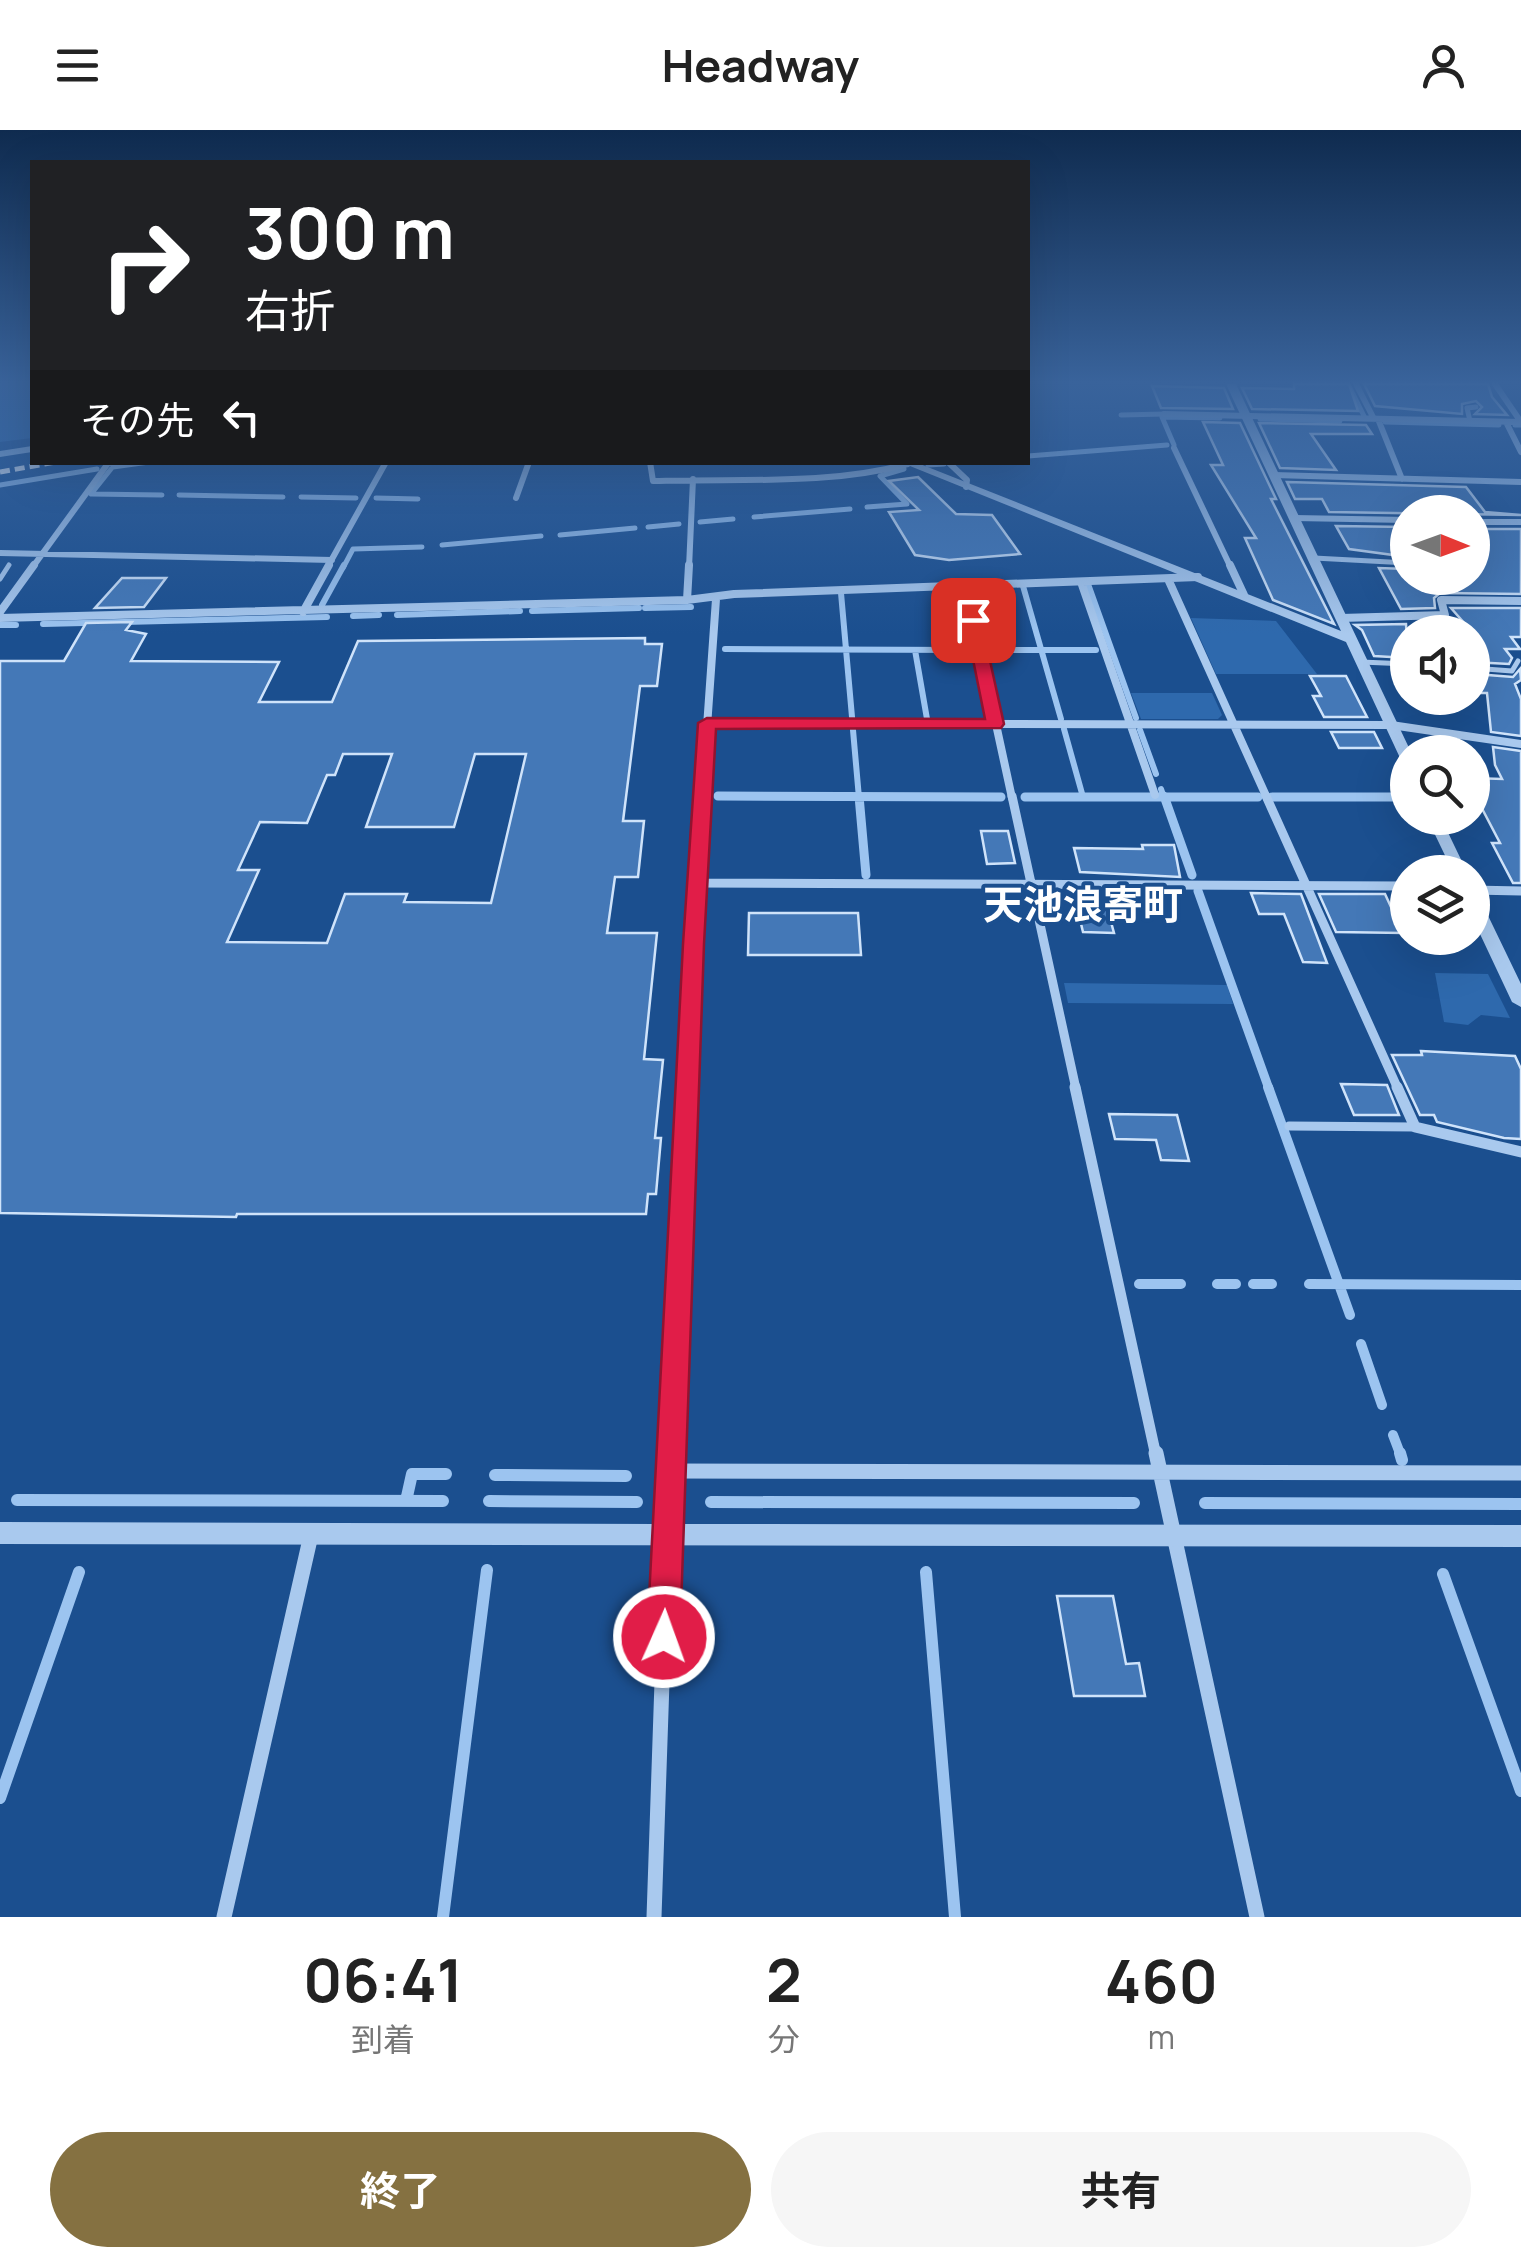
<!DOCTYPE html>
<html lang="ja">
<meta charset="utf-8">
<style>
body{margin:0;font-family:Manrope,"Noto Sans JP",sans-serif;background:#f6f6f6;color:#222;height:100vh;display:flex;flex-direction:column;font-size:38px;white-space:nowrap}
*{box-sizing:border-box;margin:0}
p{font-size:32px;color:#767676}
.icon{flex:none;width:55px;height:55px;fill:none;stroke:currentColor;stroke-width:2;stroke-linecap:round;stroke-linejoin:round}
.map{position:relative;height:1787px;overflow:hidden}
.panel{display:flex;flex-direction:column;background:#fff;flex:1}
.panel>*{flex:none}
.guide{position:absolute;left:30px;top:30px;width:1000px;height:305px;border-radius:0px;box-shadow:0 10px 40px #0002;background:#202124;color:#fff;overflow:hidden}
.needle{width:65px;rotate:91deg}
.buttons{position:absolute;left:1390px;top:365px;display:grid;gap:20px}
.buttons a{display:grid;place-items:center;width:100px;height:100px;border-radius:50%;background:#fff;box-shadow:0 10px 40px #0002;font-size:50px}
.pin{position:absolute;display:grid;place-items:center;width:85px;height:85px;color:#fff;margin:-42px;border-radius:20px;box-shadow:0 5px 15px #0006}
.me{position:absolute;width:110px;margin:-55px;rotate:2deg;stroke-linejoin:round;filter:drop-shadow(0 0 8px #0008)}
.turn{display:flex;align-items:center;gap:35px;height:210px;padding:0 50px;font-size:45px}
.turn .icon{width:130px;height:130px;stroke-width:2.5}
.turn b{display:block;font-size:70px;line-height:85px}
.then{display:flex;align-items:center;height:95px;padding:0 50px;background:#0003;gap:20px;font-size:38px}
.eta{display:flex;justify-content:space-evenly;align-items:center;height:170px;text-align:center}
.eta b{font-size:60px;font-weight:700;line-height:70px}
.primary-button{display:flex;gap:20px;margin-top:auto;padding:20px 50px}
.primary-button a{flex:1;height:115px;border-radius:60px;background:#857141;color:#fff;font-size:40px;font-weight:700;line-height:115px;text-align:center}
.primary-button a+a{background:#f6f6f6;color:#222}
header{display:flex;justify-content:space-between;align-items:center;height:130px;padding:0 50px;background:#fff;font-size:45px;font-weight:700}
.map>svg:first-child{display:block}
.green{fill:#2e69ad}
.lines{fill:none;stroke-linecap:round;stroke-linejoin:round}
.stream-far4{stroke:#9cc4f0;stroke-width:5}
.stream-far3{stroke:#9cc4f0;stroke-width:6}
.stream-far2{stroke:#9cc4f0;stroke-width:9}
.stream-far1{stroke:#9cc4f0;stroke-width:10}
.stream{stroke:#9cc4f0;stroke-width:12}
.building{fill:#4478b7;stroke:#cfe3fa;stroke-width:2.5;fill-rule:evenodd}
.service-far2{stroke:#a9c9ee;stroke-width:5}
.service-far1{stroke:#a9c9ee;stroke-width:8}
.service{stroke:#a9c9ee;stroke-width:9}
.minor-far4{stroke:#a9c9ee;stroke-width:6}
.minor-far3{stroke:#a9c9ee;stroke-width:8}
.minor-far2{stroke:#a9c9ee;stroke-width:9}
.minor-far1{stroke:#a9c9ee;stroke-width:11}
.minor{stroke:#a9c9ee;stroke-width:15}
.tertiary{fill:#a9c9ee;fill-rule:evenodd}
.rail{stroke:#fff;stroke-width:5;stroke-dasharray:10 5;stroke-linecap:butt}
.route{fill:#e11d48;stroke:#92132f;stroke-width:2.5}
.labels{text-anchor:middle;stroke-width:8;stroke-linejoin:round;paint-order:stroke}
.quarter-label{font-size:40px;font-weight:bold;fill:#fff;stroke:#1b4f8f}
</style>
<header><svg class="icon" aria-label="menu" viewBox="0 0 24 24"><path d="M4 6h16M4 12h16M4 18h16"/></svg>Headway<svg class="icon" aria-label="person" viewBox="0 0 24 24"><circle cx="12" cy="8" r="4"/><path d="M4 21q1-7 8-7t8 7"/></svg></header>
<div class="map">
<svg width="1521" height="1787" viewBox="0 0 1521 1787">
<rect width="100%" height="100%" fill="#1b4f8f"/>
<path class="green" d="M 0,254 L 32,254 L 32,308 L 0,312 Z
M 1191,488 L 1276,491 L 1317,544 L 1216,544 Z
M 1131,563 L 1212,563 L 1222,585 L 1218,589 L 1141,589 Z
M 1435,843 L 1488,844 L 1510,888 L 1481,885 L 1468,895 L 1444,892 Z
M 1064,853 L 1227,855 L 1233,874 L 1068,873 Z"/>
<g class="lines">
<path class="stream-far4" d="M 1348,254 L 1364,286
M 1260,289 L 1340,291
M 1385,292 L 1499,295
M 1515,295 L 1521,295
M 1174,315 L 1162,287 L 1220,288
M 1028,326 L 1167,315
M 928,335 L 944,334
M 113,337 L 149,332
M 111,339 L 91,364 L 162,365
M 0,355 L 97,339
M 179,365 L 283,367
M 301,367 L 356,368
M 376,368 L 418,369
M 867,377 L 907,374 L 880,346 L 904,339
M 754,387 L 850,379
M 700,392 L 733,389
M 648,397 L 679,394
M 560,405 L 635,398
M 442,415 L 541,406
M 343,438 L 353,419 L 422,417"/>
<path class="stream-far3" d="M 1088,454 L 1136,588
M 1023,456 L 1061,589
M 841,463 L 852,587
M 322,475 L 344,435
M 645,478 L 691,477
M 532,481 L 639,478
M 397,485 L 520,481
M 353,486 L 379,485
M 43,494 L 327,487
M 0,495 L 16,495
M 725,519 L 968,520
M 915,520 L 927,589
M 991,520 L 1096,520
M 1064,599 L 1083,667
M 853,600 L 859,668
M 1140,600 L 1156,644
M 1161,659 L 1164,668
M 718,666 L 1001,667
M 1025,667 L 1258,667
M 1272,667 L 1407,667"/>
<path class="stream-far2" d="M 718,666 L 1001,667
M 859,666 L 866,745
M 1164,666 L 1192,745
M 1025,667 L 1258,667
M 1272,667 L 1407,667
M 1198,761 L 1269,959"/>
<path class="stream-far1" d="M 1268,957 L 1350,1185
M 1139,1154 L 1181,1154
M 1217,1154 L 1236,1154
M 1253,1154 L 1272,1154
M 1309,1154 L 1521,1155
M 1361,1214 L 1382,1275
M 1393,1305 L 1401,1326"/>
<path class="stream" d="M 1400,1323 L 1402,1330
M 495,1345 L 626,1346
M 17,1370 L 443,1371
M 406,1371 L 412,1344 L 446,1344
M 489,1371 L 637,1372
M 711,1372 L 1134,1373
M 1205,1373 L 1521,1374
M 926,1442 L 955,1787
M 1443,1444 L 1521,1661
M 0,1668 L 79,1442
M 443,1787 L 487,1440"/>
</g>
<path class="building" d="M 1294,254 L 1349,254 L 1358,281 L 1252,279 L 1242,258 L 1294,259 Z
M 1364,254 L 1488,254 L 1492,267 L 1507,285 L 1475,284 L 1482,277 L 1476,271 L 1462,274 L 1462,284 L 1375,276 Z
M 1152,256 L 1224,258 L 1233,279 L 1161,278 Z
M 1203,292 L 1240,293 L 1276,369 L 1271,369 L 1334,494 L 1273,470 L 1245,408 L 1256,408 L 1211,335 L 1223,335 Z
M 1259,293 L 1366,295 L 1372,304 L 1311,304 L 1336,340 L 1280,338 Z
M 918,347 L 956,384 L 992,385 L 1020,424 L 949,430 L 915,425 L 889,382 L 919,380 L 889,351 Z
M 1287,352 L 1466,357 L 1485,382 L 1521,385 L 1329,382 L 1322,369 L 1295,369 Z
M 1336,396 L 1408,397 L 1408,427 L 1349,419 Z
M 1472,399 L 1521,399 L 1521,464 L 1440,463 L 1434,468 L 1435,478 L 1401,479 L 1379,438 L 1408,439 L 1408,448 L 1472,448 Z
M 122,448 L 166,448 L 144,477 L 95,478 Z
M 1451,478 L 1521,478 L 1521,507 L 1511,507 L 1520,519 L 1505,519 L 1512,528 L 1509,534 L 1472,532 L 1472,502 Z
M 132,492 L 126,500 L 146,504 L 131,531 L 279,532 L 259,572 L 332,572 L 358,511 L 645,508 L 645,514 L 662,514 L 657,556 L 640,556 L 623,691 L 644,691 L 638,747 L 615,747 L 607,803 L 657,803 L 644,929 L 663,930 L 655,1008 L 661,1008 L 656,1064 L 648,1064 L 646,1084 L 237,1084 L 236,1087 L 0,1083 L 0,531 L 64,531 L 86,493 ZM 343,624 L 392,624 L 366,697 L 454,697 L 475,624 L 526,624 L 491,773 L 404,772 L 407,764 L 345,764 L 327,813 L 227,812 L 259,740 L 238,740 L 260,692 L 307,693 L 327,645 L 335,645 Z
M 1406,494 L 1408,528 L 1374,526 L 1362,500 L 1355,495 Z
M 1520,539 L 1521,550 L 1515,554 L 1521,569 L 1521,606 L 1491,602 L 1487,563 L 1480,563 L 1474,544 L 1513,547 Z
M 1310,546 L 1346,546 L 1367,587 L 1324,587 L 1313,566 L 1321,566 Z
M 1331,602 L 1374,602 L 1382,618 L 1339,618 Z
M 1493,617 L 1521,621 L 1521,753 L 1513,753 L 1492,713 L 1500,713 L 1477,669 L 1472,669 L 1472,648 L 1502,649 L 1495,635 Z
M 981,701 L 1008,701 L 1015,733 L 987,734 Z
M 1142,715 L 1174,715 L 1180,747 L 1080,742 L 1074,718 L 1143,719 Z
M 1251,763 L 1301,764 L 1327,833 L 1303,832 L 1284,784 L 1259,784 Z
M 1319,764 L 1385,764 L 1403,803 L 1336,802 Z
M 1076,773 L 1106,774 L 1114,803 L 1083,802 Z
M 749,783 L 858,783 L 861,825 L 748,825 Z
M 1421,921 L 1515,926 L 1521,939 L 1521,1009 L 1504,1008 L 1437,992 L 1434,985 L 1420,985 L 1392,925 L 1422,925 Z
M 1341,954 L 1387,955 L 1399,985 L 1354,985 Z
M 1109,984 L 1177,985 L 1189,1031 L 1161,1030 L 1156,1010 L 1115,1009 Z
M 1057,1466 L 1113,1466 L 1126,1534 L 1139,1533 L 1145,1566 L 1074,1566 Z"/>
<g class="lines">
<path class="service-far2" d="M 1121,285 L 1164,284
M 1470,291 L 1467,278 L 1476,277
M 1314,428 L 1408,433
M 0,449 L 9,435
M 1361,532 L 1408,534
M 1472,538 L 1512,541 L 1518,531"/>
<path class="service-far1" d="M 1143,755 L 1152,782"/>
<path class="service" d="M 1289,996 L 1415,997"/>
<path class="minor-far4" d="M 1356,254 L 1374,289
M 1495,254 L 1521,292
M 1164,284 L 1521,292
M 1378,289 L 1402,349
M 1506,292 L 1521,322
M 1174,318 L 1231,438
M 650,332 L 653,351 C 739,348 825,356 908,334
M 948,332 L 967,350 L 966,357
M 109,333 L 132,332
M 1274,345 L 1521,352
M 516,368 L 529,332
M 1294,388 L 1408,390
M 1472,392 L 1521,392
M 0,423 L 332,430
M 32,438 L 109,332
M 327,438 L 386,332
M 689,438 L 693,349"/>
<path class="minor-far3" d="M 1230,435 L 1244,465
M 1168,449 L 1267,668
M 1081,452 L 1155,665
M 966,456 L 1012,668
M 687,470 L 689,435
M 0,482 L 34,435
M 303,482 L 329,435
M 0,488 L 687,470 L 734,464 L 1198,447
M 1341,488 L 1445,485 L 1441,470 L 1521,471
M 707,593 L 1391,595 L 1521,614
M 702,668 L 716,469"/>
<path class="minor-far2" d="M 702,666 L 696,753 L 1408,756
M 1012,666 L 1076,959
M 1266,666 L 1398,959
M 1472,760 L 1521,761"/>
<path class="minor-far1" d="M 1075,957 L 1156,1326
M 1397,957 L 1415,997 L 1521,1022"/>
<path class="minor" d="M 1156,1323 L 1257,1787
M 672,1341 L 1521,1343
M 224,1787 L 311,1405
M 654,1787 L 667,1405"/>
<path class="tertiary" d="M 1226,254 L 1236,254 L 1411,622 L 1408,622 L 1408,634 L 1401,630 L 1346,512 L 900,332 L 915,332 L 1341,501 Z
M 32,316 L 32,322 L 0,327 L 0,321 Z
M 1427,688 L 1441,688 L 1467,742 L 1453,742 Z
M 696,748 L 704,753 L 679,1394 L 1521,1395 L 1521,1417 L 0,1414 L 0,1392 L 655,1394 L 688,753 Z
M 1472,764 L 1480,769 L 1521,854 L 1521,877 L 1512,872 L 1472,787 Z"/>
<path class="rail" d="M 0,342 L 56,332"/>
</g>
<linearGradient id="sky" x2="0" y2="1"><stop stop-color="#0f2b4f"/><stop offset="0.5" stop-color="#39639b"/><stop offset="1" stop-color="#39639b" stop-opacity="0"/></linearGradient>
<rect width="1521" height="504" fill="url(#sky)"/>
<path class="route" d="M 973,486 L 981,490 L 1004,594 L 1001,598 L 716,599 L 704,814 L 680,1507 L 675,1518 L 664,1522 L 652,1518 L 647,1507 L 683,814 L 698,593 L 707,588 L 985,589 L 965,490 Z"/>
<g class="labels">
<g class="quarter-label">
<text x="1083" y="789">天池浪寄町</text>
</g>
</g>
</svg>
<div class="buttons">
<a><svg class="needle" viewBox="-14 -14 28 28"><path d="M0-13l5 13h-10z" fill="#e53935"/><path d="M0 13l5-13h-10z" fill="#767676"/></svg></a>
<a><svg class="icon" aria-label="sound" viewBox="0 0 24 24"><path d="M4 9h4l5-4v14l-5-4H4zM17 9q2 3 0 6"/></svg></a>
<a><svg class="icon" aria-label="search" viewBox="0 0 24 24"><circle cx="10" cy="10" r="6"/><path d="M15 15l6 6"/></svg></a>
<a><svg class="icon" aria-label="layers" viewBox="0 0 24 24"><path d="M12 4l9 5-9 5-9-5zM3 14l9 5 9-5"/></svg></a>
</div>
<div class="pin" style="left:973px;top:490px;background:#d93025"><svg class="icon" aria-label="arrive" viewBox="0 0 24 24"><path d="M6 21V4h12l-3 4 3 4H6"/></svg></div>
<svg class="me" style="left:664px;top:1507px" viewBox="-20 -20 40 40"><circle r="17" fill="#e11d48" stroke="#fff" stroke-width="3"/><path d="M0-11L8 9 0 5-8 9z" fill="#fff"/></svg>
<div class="guide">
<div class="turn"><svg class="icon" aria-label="right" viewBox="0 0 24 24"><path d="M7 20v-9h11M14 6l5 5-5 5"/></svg><div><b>300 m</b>右折</div></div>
<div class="then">その先<svg class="icon" aria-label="left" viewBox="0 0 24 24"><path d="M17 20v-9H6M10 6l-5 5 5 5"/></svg></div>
</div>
</div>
<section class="panel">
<div class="eta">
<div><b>06:41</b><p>到着</p></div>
<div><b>2</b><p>分</p></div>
<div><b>460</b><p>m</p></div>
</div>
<div class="primary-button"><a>終了</a><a>共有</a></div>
</section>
